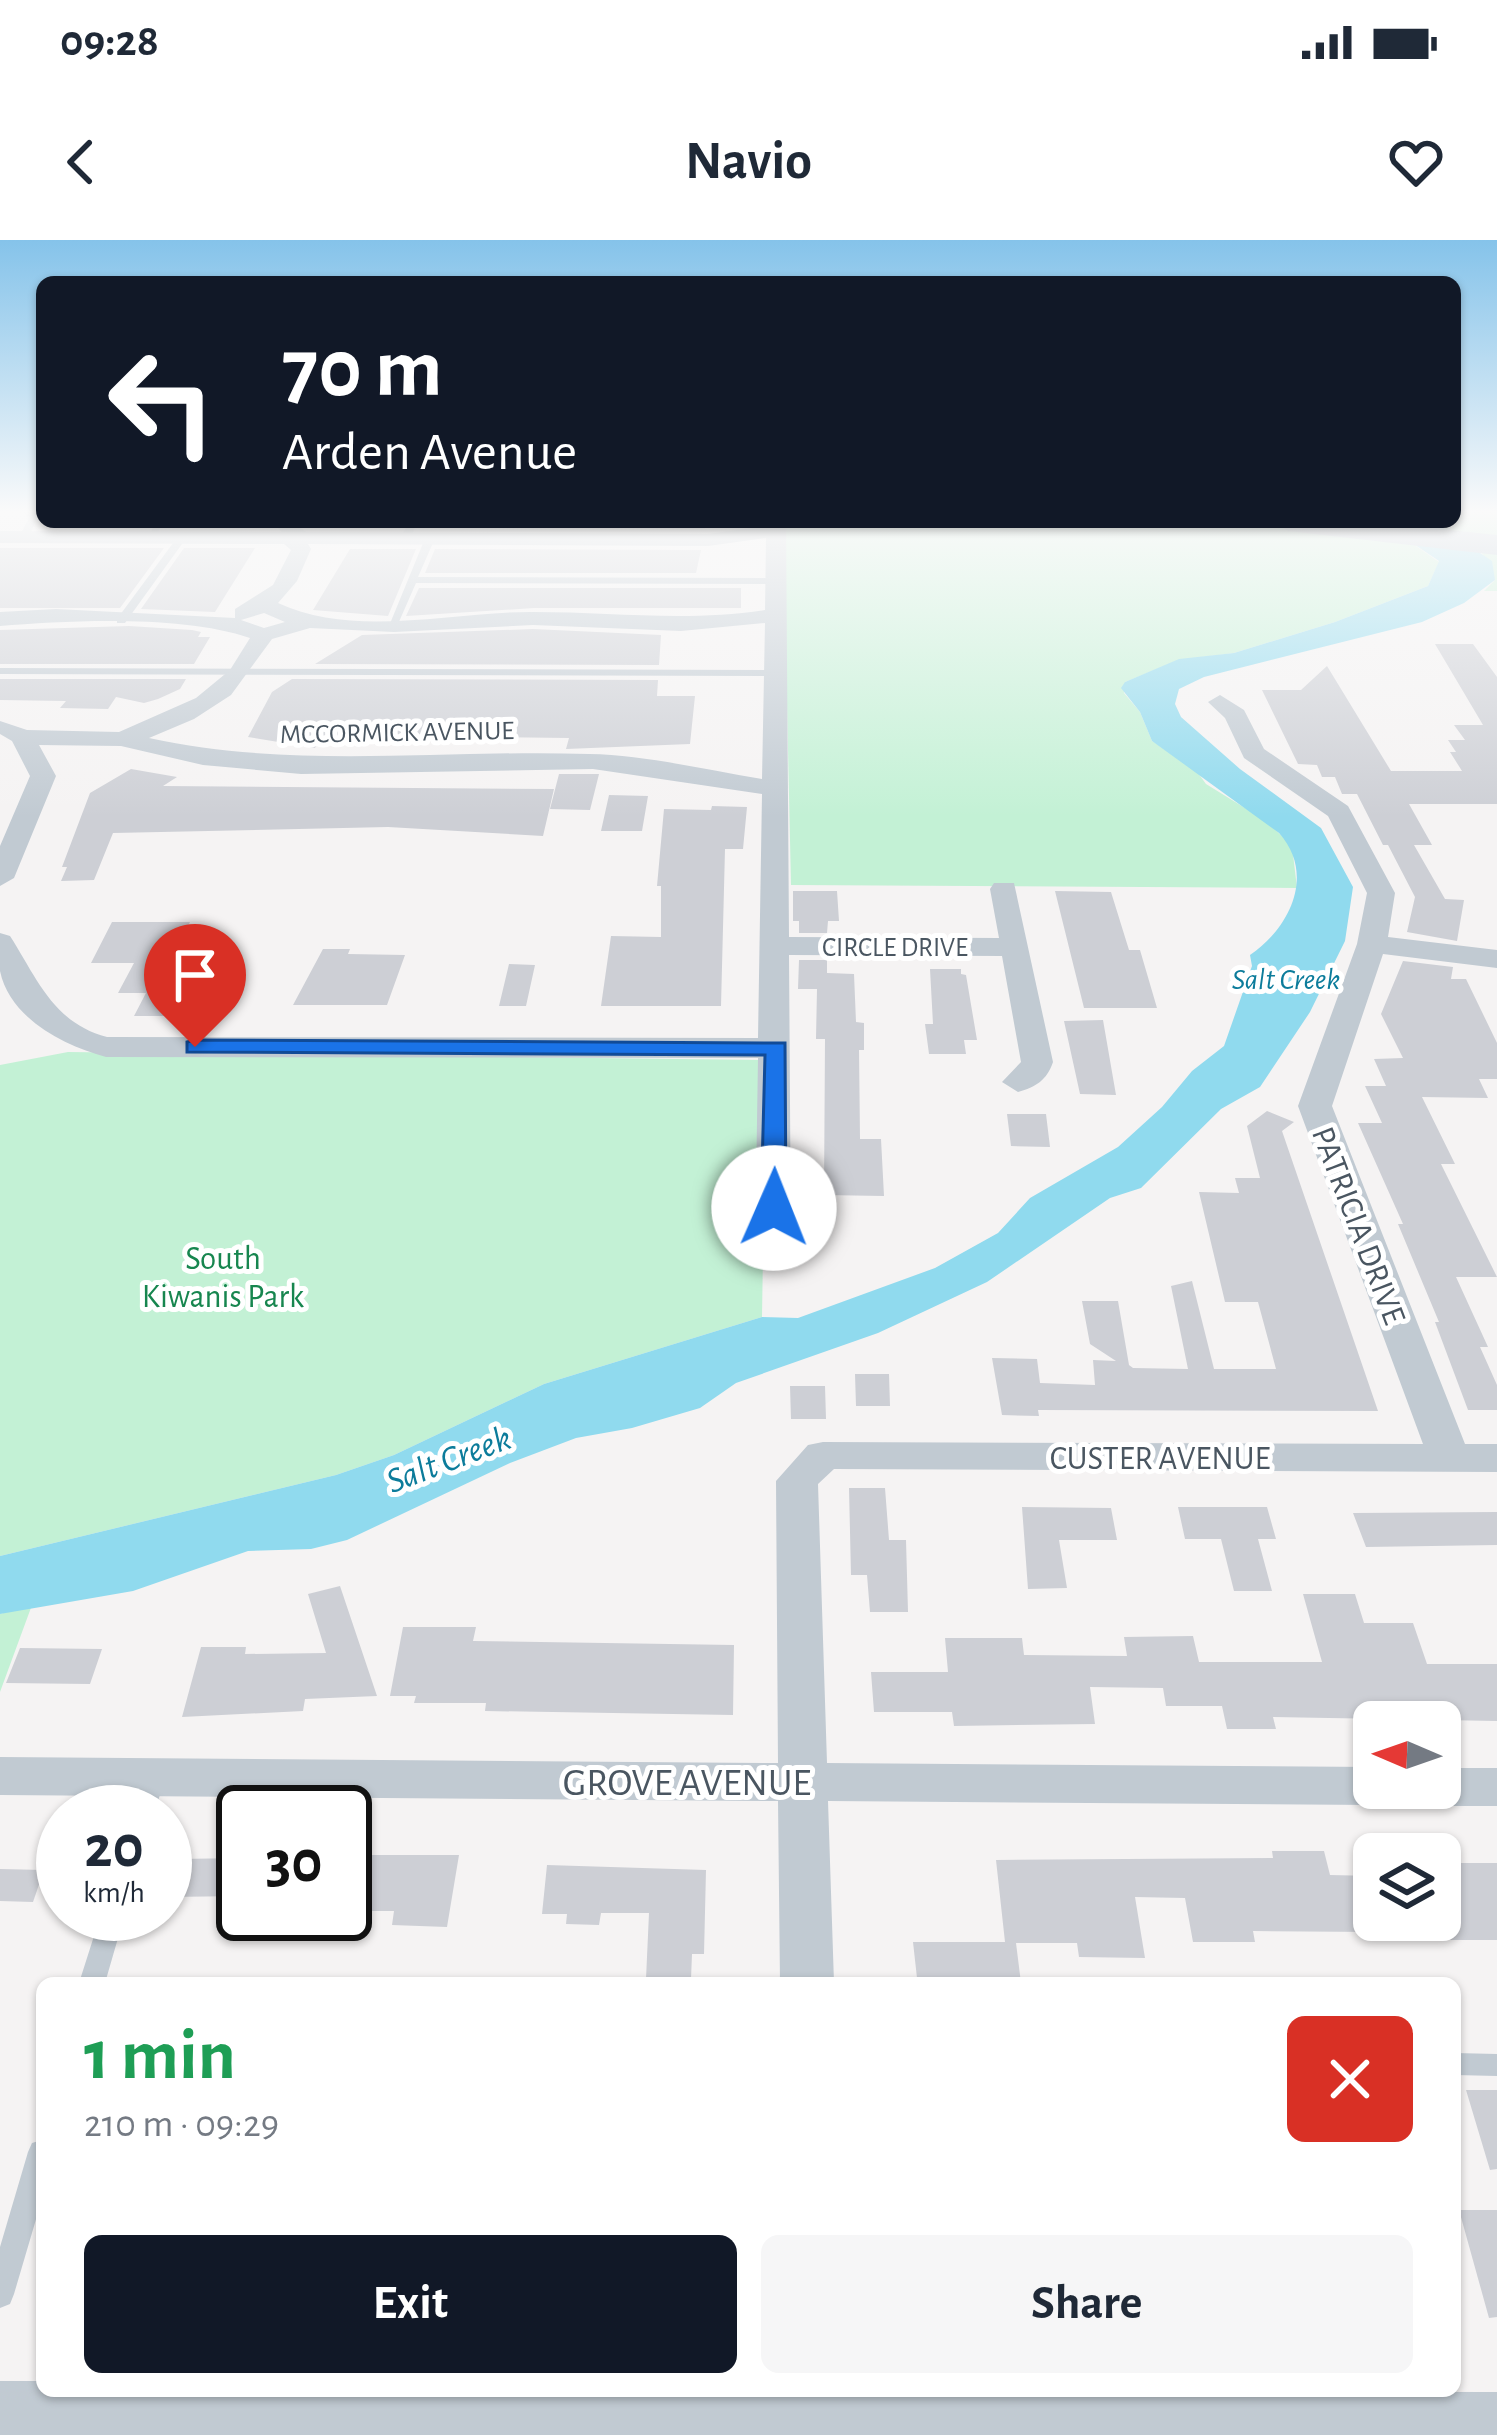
<!DOCTYPE html>
<meta charset="utf-8">
<style>
body{margin:0;font-family:"Alegreya Sans",sans-serif;background:#f6f6f7;color:#1f2937;height:100vh;display:flex;flex-direction:column;font-size:45px;white-space:nowrap}
*{box-sizing:border-box;margin:0}
p{font-size:39px;color:#747a83}
.icon{flex:none;width:66px;height:66px;fill:none;stroke:currentColor;stroke-width:2;stroke-linecap:round;stroke-linejoin:round}
.map{position:relative;flex:1;overflow:hidden}
.details{position:absolute;left:36px;top:1737px;width:1425px;height:420px;display:flex;flex-direction:column;background:#fff;border-radius:18px;box-shadow:0 3px 9px #0004}
.details>*{flex:none}
.guide{position:absolute;left:36px;top:36px;width:1425px;height:252px;border-radius:18px;box-shadow:0 3px 9px #0004;background:#111827;color:#fff;overflow:hidden}
.needle{width:78px;rotate:272deg}
.controls{position:absolute;left:1353px;top:1461px;display:grid;gap:24px}
.controls a{display:grid;place-items:center;width:108px;height:108px;border-radius:18px;background:#fff;box-shadow:0 3px 9px #0004;font-size:60px}
.speed{position:absolute;left:36px;top:1545px;display:flex;gap:24px;font-size:60px;font-weight:700;text-align:center}
.speed>*{display:grid;place-content:center;width:156px;height:156px;border-radius:50%;background:#fff;box-shadow:0 3px 9px #0004;line-height:1}
.speed small{font-size:30px;font-weight:400}
.speed .limit{border:6px solid #111;border-radius:18px;background:#fff;color:#111}
.pin{position:absolute;display:grid;place-items:center;width:102px;height:102px;color:#fff;margin:-123px -51px;border-radius:50% 50% 50% 0;rotate:-45deg;box-shadow:0 0 12px #0007}
.pin .icon{rotate:45deg}
.me{position:absolute;width:132px;margin:-66px;rotate:1deg;stroke-linejoin:round;filter:drop-shadow(0 0 9px #0008)}
.turn{display:flex;align-items:center;gap:42px;height:252px;padding:0 48px;font-size:54px}
.turn .icon{width:156px;height:156px;stroke-width:2.5}
.turn b{display:block;font-size:84px;line-height:102px}
.round{display:grid;place-items:center;flex:none;width:126px;height:126px;border-radius:18px;background:#f6f6f7}
.summary{display:flex;align-items:center;justify-content:space-between;height:204px;padding:0 48px}
h1{font-size:72px;font-weight:600;line-height:90px;color:#1e9e55}
.button{display:flex;gap:24px;margin-top:auto;padding:24px 48px}
.button a{flex:1;height:138px;border-radius:18px;background:#111827;color:#fff;font-size:48px;font-weight:600;line-height:138px;text-align:center}
.button a+a{background:#f6f6f7;color:#1f2937}
.status{display:flex;justify-content:space-between;align-items:center;height:84px;padding:0 60px;background:#fff;direction:ltr}
.status svg{height:33px;fill:currentColor}
header{display:flex;justify-content:space-between;align-items:center;height:156px;padding:0 48px;background:#fff;font-size:54px;font-weight:600}
.map>svg:first-child{display:block}
.green{fill:#c3f1d5}
.water{fill:#90daee}
.building{fill:#cdcfd5}
.lines{fill:none;stroke-linecap:round;stroke-linejoin:round}
.lane{fill:#c1cad2;fill-rule:evenodd}
.street{fill:#c1cad2;fill-rule:evenodd}
.primary{fill:#b3c2d1;fill-rule:evenodd}
.route{fill:#1a73e8;stroke:#114b97;stroke-width:3}
.labels{text-anchor:middle;stroke-width:10;stroke-linejoin:round;paint-order:stroke}
.far-street-label{font-size:27px;fill:#4a5661;stroke:#fff}
.far-water-label{font-size:30px;font-style:italic;fill:#0c7c9b;stroke:#fff}
.street-label{font-size:33px;fill:#4a5661;stroke:#fff}
.park-label{font-size:33px;fill:#17864f;stroke:#fff}
.water-label{font-size:36px;font-style:italic;fill:#0c7c9b;stroke:#fff}
.near-street-label{font-size:39px;fill:#4a5661;stroke:#fff}
</style>
<div class="status"><b>09:28</b><svg viewBox="0 0 49 12"><path d="M0 12V9h3v3zM5 12V6h3v6zM10 12V3h3v9zM15 12V0h3v12zM26 1h20v11H26zM47 4h2v5h-2z"/></svg></div>
<header><svg class="icon" aria-label="back" viewBox="0 0 24 24"><path d="M15 5l-7 7 7 7"/></svg>Navio<svg class="icon" aria-label="heart" viewBox="0 0 24 24"><path d="M12 20l-8-8c-3-5 5-10 8-4 3-6 11-1 8 4z"/></svg></header>
<div class="map">
<svg width="1497" height="2195" viewBox="0 0 1497 2195">
<rect width="100%" height="100%" fill="#f5f3f3"/>
<path class="green" d="M 1455,270 L 1497,270 L 1497,351 L 1484,351 L 1495,340 L 1482,313 L 1434,282 L 1455,282 Z
M 783,282 L 1381,282 L 1439,322 L 1428,346 L 1335,382 L 1234,413 L 1179,420 L 1125,442 L 1124,453 L 1140,472 L 1152,501 L 1193,526 L 1206,544 L 1266,581 L 1292,606 L 1297,648 L 791,645 Z
M 68,812 L 760,820 L 766,825 L 762,1077 L 544,1144 L 394,1215 L 336,1235 L 0,1316 L 0,825 Z
M 32,1365 L 0,1452 L 0,1374 Z"/>
<path class="water" d="M 1381,282 L 1434,282 L 1492,321 L 1495,340 L 1464,363 L 1422,382 L 1204,437 L 1179,449 L 1175,464 L 1181,477 L 1240,529 L 1321,588 L 1353,647 L 1345,701 L 1310,772 L 1260,847 L 1221,869 L 1141,948 L 1110,958 L 987,1042 L 878,1093 L 736,1143 L 700,1168 L 632,1188 L 576,1198 L 510,1223 L 347,1300 L 311,1309 L 248,1311 L 133,1351 L 0,1374 L 0,1316 L 336,1235 L 394,1215 L 544,1144 L 762,1077 L 798,1078 L 935,1028 L 998,993 L 1030,958 L 1118,907 L 1162,867 L 1192,831 L 1224,806 L 1252,726 L 1250,715 C 1290,688 1316,634 1279,593 L 1152,501 L 1140,472 L 1121,448 L 1125,442 L 1179,419 L 1234,413 L 1335,382 L 1428,346 L 1439,321 Z"/>
<path class="building" d="M 421,282 L 706,282 L 705,289 L 419,288 Z
M 0,308 L 164,308 L 120,368 L 0,368 Z
M 184,308 L 255,308 L 215,372 L 141,369 Z
M 350,309 L 416,309 L 388,376 L 313,370 Z
M 435,309 L 701,310 L 696,333 L 425,333 Z
M 419,348 L 741,348 L 741,368 L 534,368 L 406,376 Z
M 129,386 L 192,390 L 201,392 L 198,397 L 210,397 L 194,424 L 0,424 L 0,390 Z
M 533,389 L 661,395 L 659,425 L 315,424 L 362,395 Z
M 1435,404 L 1473,404 L 1497,437 L 1497,564 L 1409,564 L 1432,605 L 1414,605 L 1445,659 L 1464,660 L 1457,701 L 1407,692 L 1415,657 L 1388,605 L 1383,605 L 1357,554 L 1342,554 L 1335,537 L 1322,537 L 1317,525 L 1298,524 L 1262,450 L 1301,450 L 1327,426 L 1391,531 L 1462,531 L 1450,512 L 1456,512 L 1448,500 L 1465,500 L 1454,485 L 1483,485 Z
M 0,439 L 186,439 L 180,449 L 158,459 L 144,463 L 116,457 L 108,469 L 60,468 L 66,461 L 0,460 Z
M 292,439 L 658,440 L 657,456 L 695,456 L 690,504 L 566,509 L 569,498 L 414,496 L 321,497 L 315,508 L 248,497 L 272,452 Z
M 131,529 L 177,537 L 163,546 L 554,549 L 543,596 L 388,587 L 113,593 L 94,640 L 61,641 L 67,627 L 62,627 L 90,553 Z
M 559,534 L 599,534 L 590,570 L 550,569 Z
M 609,555 L 648,556 L 642,591 L 601,591 Z
M 712,566 L 747,567 L 743,609 L 725,609 L 721,766 L 601,766 L 611,696 L 661,697 L 661,646 L 657,646 L 664,569 L 711,570 Z
M 793,651 L 837,651 L 839,681 L 828,681 L 827,693 L 799,693 L 799,681 L 793,681 Z
M 1055,651 L 1111,652 L 1129,710 L 1140,710 L 1157,768 L 1084,768 Z
M 112,682 L 190,682 L 172,717 L 198,717 L 192,731 L 226,731 L 205,776 L 134,776 L 146,753 L 118,753 L 134,723 L 91,723 Z
M 323,709 L 350,709 L 348,714 L 405,715 L 387,765 L 293,765 Z
M 799,720 L 827,720 L 827,733 L 854,734 L 856,782 L 864,783 L 864,810 L 859,810 L 860,899 L 881,899 L 884,956 L 824,955 L 825,799 L 816,799 L 817,749 L 798,749 Z
M 1403,721 L 1453,727 L 1451,739 L 1466,739 L 1497,803 L 1497,839 L 1479,839 L 1488,858 L 1422,857 L 1455,924 L 1441,924 L 1497,1037 L 1456,1037 L 1488,1107 L 1480,1107 L 1497,1145 L 1497,1170 L 1468,1170 L 1435,1082 L 1439,1082 L 1398,984 L 1403,984 L 1358,883 L 1382,883 L 1365,846 L 1386,846 L 1374,819 L 1403,818 L 1381,774 Z
M 509,724 L 535,725 L 526,766 L 499,766 Z
M 930,729 L 961,729 L 961,734 L 966,735 L 977,800 L 964,800 L 966,814 L 929,814 L 925,784 L 933,784 Z
M 1103,780 L 1116,855 L 1080,854 L 1064,781 Z
M 1267,871 L 1294,882 L 1282,891 L 1378,1171 L 1038,1170 L 1039,1176 L 1002,1175 L 992,1118 L 1037,1119 L 1040,1143 L 1095,1145 L 1093,1120 L 1116,1121 L 1090,1104 L 1082,1061 L 1118,1061 L 1129,1125 L 1133,1128 L 1188,1129 L 1171,1046 L 1192,1041 L 1214,1129 L 1276,1129 L 1258,1062 L 1225,1062 L 1199,952 L 1239,953 L 1235,938 L 1260,938 L 1247,886 Z
M 1007,874 L 1046,874 L 1050,907 L 1011,906 Z
M 855,1134 L 889,1134 L 890,1166 L 856,1166 Z
M 790,1146 L 825,1146 L 826,1179 L 791,1179 Z
M 849,1248 L 885,1248 L 889,1300 L 906,1300 L 908,1372 L 870,1372 L 867,1335 L 851,1335 Z
M 1022,1267 L 1111,1268 L 1117,1300 L 1059,1300 L 1067,1348 L 1028,1349 Z
M 1178,1267 L 1267,1267 L 1276,1299 L 1258,1299 L 1272,1351 L 1234,1351 L 1221,1299 L 1185,1299 Z
M 1497,1272 L 1497,1305 L 1366,1307 L 1353,1273 Z
M 340,1346 L 377,1456 L 305,1459 L 303,1471 L 182,1477 L 201,1407 L 246,1407 L 245,1414 L 326,1413 L 308,1354 Z
M 1303,1354 L 1355,1354 L 1364,1383 L 1413,1383 L 1427,1424 L 1497,1424 L 1497,1481 L 1273,1477 L 1276,1489 L 1227,1489 L 1222,1466 L 1166,1466 L 1163,1448 L 1090,1447 L 1095,1484 L 954,1486 L 952,1472 L 874,1472 L 871,1432 L 948,1432 L 945,1398 L 1022,1398 L 1024,1415 L 1127,1416 L 1124,1397 L 1193,1396 L 1199,1422 L 1322,1422 Z
M 403,1387 L 476,1387 L 473,1401 L 734,1405 L 733,1475 L 485,1471 L 486,1463 L 414,1463 L 416,1456 L 390,1456 Z
M 20,1408 L 102,1409 L 90,1444 L 6,1443 Z
M 1272,1611 L 1324,1611 L 1330,1635 L 1374,1636 L 1374,1692 L 1253,1691 L 1255,1702 L 1193,1702 L 1185,1658 L 1135,1657 L 1145,1718 L 1079,1717 L 1077,1703 L 1016,1703 L 1021,1743 L 917,1738 L 913,1702 L 1005,1702 L 996,1620 L 1273,1618 Z
M 345,1615 L 459,1615 L 447,1687 L 392,1685 L 394,1671 L 345,1671 Z
M 243,1618 L 243,1656 L 168,1657 L 178,1619 Z
M 1440,1623 L 1497,1623 L 1497,1700 L 1440,1700 Z
M 547,1625 L 706,1630 L 704,1714 L 692,1714 L 691,1739 L 646,1739 L 649,1673 L 601,1673 L 599,1685 L 566,1684 L 567,1674 L 542,1674 Z
M 0,1629 L 44,1630 L 33,1662 L 0,1661 Z
M 1466,1850 L 1497,1850 L 1497,1929 L 1490,1930 Z
M 1459,1970 L 1497,1970 L 1497,2077 L 1489,2078 Z"/>
<g class="lines">
<path class="lane" d="M 23,270 L 31,270 L 36,280 L 29,297 L 24,300 L 19,297 L 28,280 Z
M 156,282 L 165,282 L 154,297 L 148,297 Z
M 409,282 L 417,282 L 412,295 L 407,298 L 402,295 Z
M 431,293 L 436,296 L 418,337 L 774,338 L 779,341 L 774,344 L 416,343 L 398,384 L 389,386 L 426,296 Z
M 179,295 L 187,297 L 125,383 L 117,383 L 117,379 Z
M 0,428 L 774,430 L 779,433 L 774,436 L 0,434 Z
M 154,1528 L 162,1531 L 165,1537 L 155,1572 L 131,1572 L 146,1531 Z
M 101,1674 L 125,1674 L 105,1743 L 79,1743 Z
M 1455,1813 L 1497,1814 L 1497,1836 L 1455,1835 Z
M 42,1900 L 42,1959 L 14,2054 L 10,2064 L 0,2068 L 0,2007 L 28,1912 L 32,1903 Z"/>
<path class="street" d="M 766,282 L 786,282 L 789,697 L 999,698 L 990,649 L 994,643 L 1014,643 L 1053,822 C 1047,840 1036,847 1018,852 L 1002,842 L 1021,822 L 1002,716 L 789,715 L 791,1008 L 786,1016 L 760,1016 L 755,1008 L 758,818 L 106,817 C 65,806 10,779 0,731 C 0,720 0,705 0,693 L 10,696 C 37,738 53,783 107,797 L 758,798 L 762,554 L 593,529 L 301,534 L 203,525 L 121,506 L 39,505 L 56,536 L 14,638 L 0,646 L 0,606 L 30,536 L 12,501 L 0,494 L 0,481 L 27,490 L 119,492 L 196,458 L 230,430 L 250,398 C 184,375 71,380 0,386 L 0,372 L 56,369 L 235,378 L 235,369 L 273,345 L 291,310 L 284,304 L 0,303 L 0,291 L 282,292 L 277,287 L 280,283 L 294,283 L 306,292 L 708,294 L 766,286 ZM 766,298 L 765,370 C 687,382 612,372 534,372 C 454,371 354,399 278,363 L 297,341 L 311,309 L 308,304 L 708,306 ZM 264,373 L 285,382 L 264,388 L 241,380 ZM 765,383 L 762,539 C 706,530 646,515 589,514 C 441,509 295,530 149,498 L 194,479 L 231,455 L 272,399 L 310,388 L 394,392 L 533,385 L 681,391 Z
M 1220,455 L 1244,470 L 1264,509 L 1348,566 L 1395,653 L 1388,697 L 1497,710 L 1497,728 L 1383,714 L 1332,866 L 1465,1204 L 1497,1204 L 1497,1232 L 834,1229 L 818,1244 L 827,1523 L 1374,1527 L 1374,1548 L 1398,1548 L 1392,1560 L 1374,1565 L 828,1561 L 834,1743 L 780,1743 L 778,1561 L 0,1555 L 0,1517 L 778,1523 L 776,1241 L 808,1205 L 823,1202 L 1423,1204 L 1298,866 L 1357,704 L 1367,653 L 1328,576 L 1244,518 L 1225,478 L 1208,462 Z
M 1440,1528 L 1497,1528 L 1497,1566 L 1440,1566 L 1422,1561 L 1416,1548 L 1440,1548 Z
M 0,2141 L 42,2141 L 42,2151 L 1497,2152 L 1497,2195 L 0,2195 Z"/>
<path class="primary" d="M 1272,282 L 1374,282 L 1497,295 L 1497,315 L 1288,291 Z"/>
</g>
<linearGradient id="sky" x2="0" y2="1"><stop stop-color="#85c3ea"/><stop offset="0.47" stop-color="#fafafa"/><stop offset="1" stop-color="#fafafa" stop-opacity="0"/></linearGradient>
<rect width="1497" height="577" fill="url(#sky)"/>
<path class="route" d="M 195,800 L 785,803 L 786,968 L 774,976 L 761,968 L 765,815 L 187,812 L 187,802 Z"/>
<g class="labels">
<g class="far-street-label">
<text transform="translate(397 492) rotate(-1)" y="9">MCCORMICK AVENUE</text>
<text x="895" y="716">CIRCLE DRIVE</text>
</g>
<g class="far-water-label">
<text x="1286" y="749">Salt Creek</text>
</g>
<g class="street-label">
<text transform="translate(1360 985) rotate(69)" y="12">PATRICIA DRIVE</text>
<text x="1160" y="1229">CUSTER AVENUE</text>
</g>
<g class="park-label">
<text x="223" y="1029">South<tspan x="223" dy="38">Kiwanis Park</tspan></text>
</g>
<g class="water-label">
<text transform="translate(448 1218) rotate(-21)" y="13">Salt Creek</text>
</g>
<g class="near-street-label">
<text x="687" y="1555">GROVE AVENUE</text>
</g>
</g>
</svg>
<div class="controls">
<a><svg class="needle" viewBox="-14 -14 28 28"><path d="M0-13l5 13h-10z" fill="#e53935"/><path d="M0 13l5-13h-10z" fill="#747a83"/></svg></a>
<a><svg class="icon" aria-label="layers" viewBox="0 0 24 24"><path d="M12 4l9 5-9 5-9-5zM3 14l9 5 9-5"/></svg></a>
</div>
<div class="speed"><div>20<small>km/h</small></div><div class="limit">30</div></div>
<div class="pin" style="left:195px;top:807px;background:#d93025"><svg class="icon" aria-label="arrive" viewBox="0 0 24 24"><path d="M6 21V4h12l-3 4 3 4H6"/></svg></div>
<svg class="me" style="left:774px;top:968px" viewBox="-20 -20 40 40"><circle r="19" fill="#fff"/><path d="M0-13L10 11 0 6-10 11z" fill="#1a73e8"/></svg>
<div class="guide">
<div class="turn"><svg class="icon" aria-label="left" viewBox="0 0 24 24"><path d="M17 20v-9H6M10 6l-5 5 5 5"/></svg><div><b>70 m</b>Arden Avenue</div></div>
</div>
<section class="details">
<div class="summary"><div><h1>1 min</h1><p>210 m · 09:29</p></div><a class="round" style="background:#d93025;color:#fff"><svg class="icon" aria-label="close" viewBox="0 0 24 24"><path d="M6 6l12 12M18 6L6 18"/></svg></a></div>
<div class="button"><a>Exit</a><a>Share</a></div>
</section>
</div>
